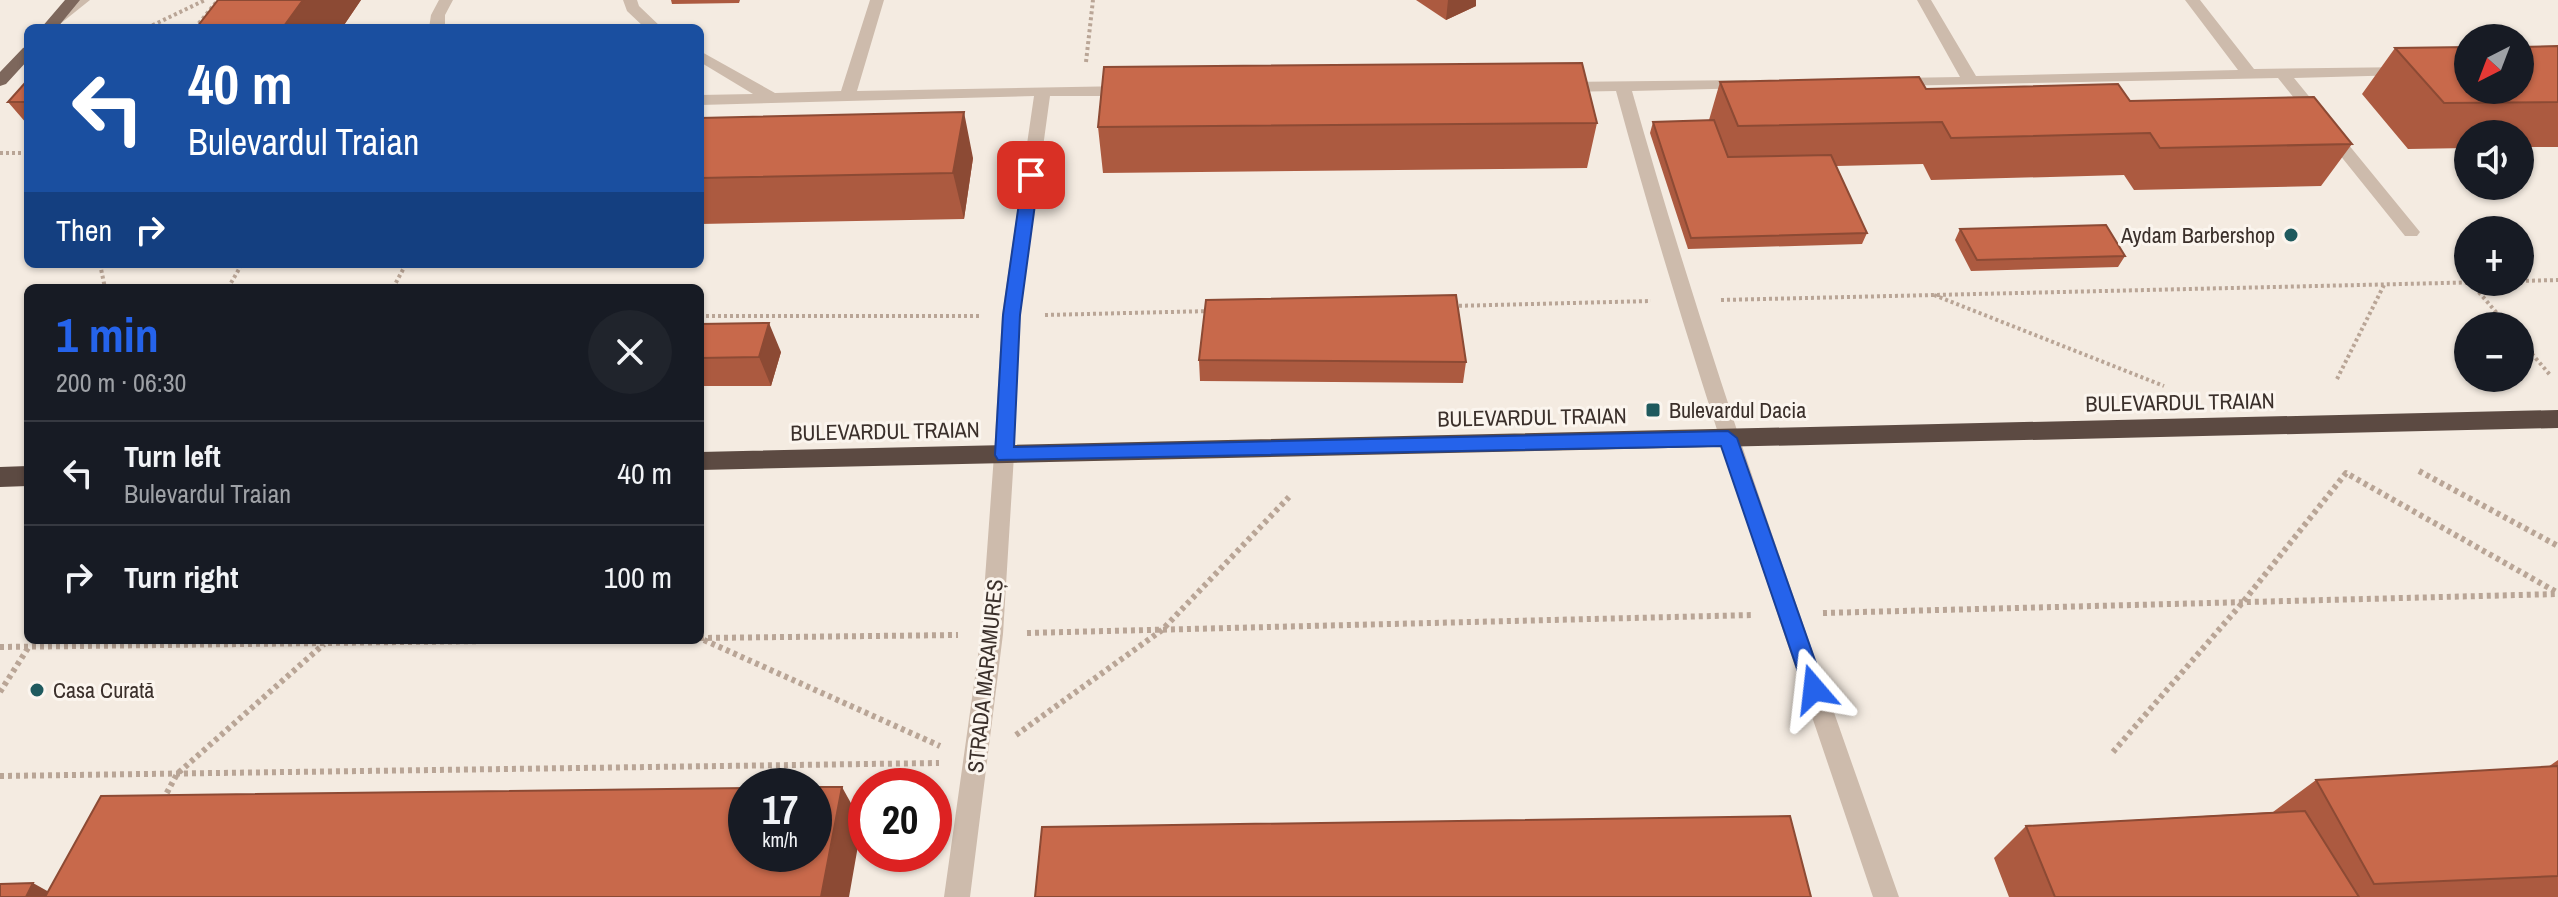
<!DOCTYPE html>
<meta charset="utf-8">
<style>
body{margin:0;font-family:"Archivo Narrow",sans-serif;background:#20242c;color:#f1f3f6;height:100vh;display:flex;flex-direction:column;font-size:30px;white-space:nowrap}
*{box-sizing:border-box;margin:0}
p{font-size:26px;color:#9ea1a6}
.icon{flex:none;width:44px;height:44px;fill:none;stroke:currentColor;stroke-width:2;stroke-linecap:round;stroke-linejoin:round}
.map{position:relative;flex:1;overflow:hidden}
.details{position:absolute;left:24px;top:284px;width:680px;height:360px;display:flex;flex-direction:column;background:#171b24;border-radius:12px;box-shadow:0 2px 6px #0004}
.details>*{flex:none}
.banner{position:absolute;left:24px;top:24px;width:680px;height:244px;border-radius:12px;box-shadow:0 2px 6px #0004;background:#1a4fa0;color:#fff;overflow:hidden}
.needle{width:52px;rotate:222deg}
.fabs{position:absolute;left:2454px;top:24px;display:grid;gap:16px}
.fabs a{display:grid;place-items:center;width:80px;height:80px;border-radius:50%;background:#171b24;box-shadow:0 2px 6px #0004;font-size:40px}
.speed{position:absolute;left:728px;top:768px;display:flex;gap:16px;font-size:40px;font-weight:700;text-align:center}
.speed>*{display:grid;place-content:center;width:104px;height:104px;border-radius:50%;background:#171b24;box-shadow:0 2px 6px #0004;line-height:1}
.speed small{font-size:20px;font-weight:400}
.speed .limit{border:12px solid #d22;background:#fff;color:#111}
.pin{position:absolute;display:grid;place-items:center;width:68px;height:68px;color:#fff;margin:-34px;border-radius:16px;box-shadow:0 4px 12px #0006}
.me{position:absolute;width:88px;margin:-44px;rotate:343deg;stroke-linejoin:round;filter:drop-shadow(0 0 6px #0008)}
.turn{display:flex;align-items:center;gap:28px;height:168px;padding:0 32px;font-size:36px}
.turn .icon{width:104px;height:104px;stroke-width:2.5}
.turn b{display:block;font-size:56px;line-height:68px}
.then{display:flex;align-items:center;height:76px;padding:0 32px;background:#0003;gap:16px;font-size:30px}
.round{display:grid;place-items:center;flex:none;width:84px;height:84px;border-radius:42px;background:#20242c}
.headline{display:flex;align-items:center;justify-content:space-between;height:136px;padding:0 32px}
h1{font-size:48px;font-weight:700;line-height:60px;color:#2563eb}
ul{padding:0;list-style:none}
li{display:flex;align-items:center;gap:24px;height:104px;padding:0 32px;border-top:2px solid #363941}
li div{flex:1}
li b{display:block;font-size:30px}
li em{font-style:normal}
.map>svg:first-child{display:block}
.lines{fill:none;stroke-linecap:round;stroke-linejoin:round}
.path-far1{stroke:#b9a596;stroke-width:4;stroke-dasharray:3 3;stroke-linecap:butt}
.path{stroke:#b9a596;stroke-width:6;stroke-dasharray:4 4;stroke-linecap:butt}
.lane{fill:#cdbbac;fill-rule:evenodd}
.street{fill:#cdbbac;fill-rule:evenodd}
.primary{fill:#7d675c;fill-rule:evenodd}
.highway{fill:#5c4a42;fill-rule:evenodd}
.wall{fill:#ac5a40}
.shaded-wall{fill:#8c4a34}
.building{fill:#c8694b;stroke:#8c4a34;stroke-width:2}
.route{fill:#2563eb;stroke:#184099;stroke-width:2}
.poi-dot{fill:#1f5a5e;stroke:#fbf5ee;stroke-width:3}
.labels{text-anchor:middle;stroke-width:6;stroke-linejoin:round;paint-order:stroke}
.poi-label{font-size:22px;fill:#3b302b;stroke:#fbf5ee;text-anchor:start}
.street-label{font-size:22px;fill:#3b302b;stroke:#fbf5ee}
</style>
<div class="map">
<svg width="2558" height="897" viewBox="0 0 2558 897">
<rect width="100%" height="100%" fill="#f4ebe1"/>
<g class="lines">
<path class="path-far1" d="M 147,28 L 205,0
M 195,28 L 218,0
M 1086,62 L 1093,0
M 0,153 L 28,153
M 100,264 L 105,288
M 2520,281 L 2558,280
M 2471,283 L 2508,326
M 228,288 L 242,264
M 393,288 L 406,264
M 1934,295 L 2164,386
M 1721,300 L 2487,282
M 1453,306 L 1651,301
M 1045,315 L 1211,311
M 700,316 L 979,316
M 2520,340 L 2551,376
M 2337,379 L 2384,285"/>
<path class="path" d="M 2419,471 L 2558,546
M 1823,613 L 2558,594
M 1027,633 L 1753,615
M 700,638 L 958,635
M 704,640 L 940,746
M 0,647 L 568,640
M 0,692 L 28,648
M 1016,735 L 1162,630 L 1289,497
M 2113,752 L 2243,602 L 2346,473 L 2558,593
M 0,776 L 939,763
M 163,800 L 177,774 L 324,644"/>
<path class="lane" d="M 439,0 L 453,0 L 445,15 L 445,28 L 429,28 L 431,15 Z
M 623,0 L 637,0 L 639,6 L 662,28 L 645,28 L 627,11 Z
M 870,0 L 884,0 L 857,91 L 1127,86 L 1135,91 L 1127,96 L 1050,96 L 1020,315 L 1014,455 L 1011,461 L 997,461 L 994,455 L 1002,315 L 1034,96 L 700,105 L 700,95 L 753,94 L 700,62 L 700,51 L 775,93 L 841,91 Z
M 1917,0 L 1931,0 L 1976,76 L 2238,70 L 2185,0 L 2200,0 L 2254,69 L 2411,67 L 2413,70 L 2405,75 L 2294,78 L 2420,232 L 2417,236 L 2405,236 L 2278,78 L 1892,86 L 1890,83 L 1898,78 L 1960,77 Z
M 1746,80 L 1754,85 L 1752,88 L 1632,91 C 1709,364 1805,630 1899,897 L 1873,897 C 1783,630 1690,364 1616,91 L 1563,92 L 1555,87 L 1563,82 Z"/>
<path class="street" d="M 74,0 L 90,0 L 60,24 L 50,24 L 50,18 Z
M 1004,447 L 1011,449 L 1014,455 L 1003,634 L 970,897 L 944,897 L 981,634 L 994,455 L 997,449 Z"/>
<path class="primary" d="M 65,0 L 80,0 L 57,28 L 41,28 Z
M 28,46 L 28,60 L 6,84 L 0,86 L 0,72 L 23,48 Z"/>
<path class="highway" d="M 2558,410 L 2558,428 L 700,470 L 700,452 Z
M 28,466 L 28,486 L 0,487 L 0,467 Z"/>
</g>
<path class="wall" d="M 361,0 L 342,28 L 197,27 Z
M 671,0 L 740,0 L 739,3 L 672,4 Z
M 1416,0 L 1476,0 L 1476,6 L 1446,20 Z
M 2558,46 L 2558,147 L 2520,147 L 2520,134 L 2468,134 L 2468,148 L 2408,149 L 2362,94 L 2395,48 Z
M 28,74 L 28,123 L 27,124 L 8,102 L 25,83 Z
M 1720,82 L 1926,89 L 2130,101 L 2352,144 L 2321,186 L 2134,190 L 2124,175 L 1931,180 L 1923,164 L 1836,166 L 1867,233 L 1862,244 L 1688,249 L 1650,133 L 1653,122 L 1709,120 Z
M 700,118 L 973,158 L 964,219 L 700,224 Z
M 1597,123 L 1587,168 L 1103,173 L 1098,127 Z
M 1960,229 L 2125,256 L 2118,267 L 1971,271 L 1955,240 Z
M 700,324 L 781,352 L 771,386 L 700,386 Z
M 1199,360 L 1466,362 L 1463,383 L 1200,381 Z
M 2558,760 L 2558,897 L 2009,897 L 1994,858 L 2026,826 L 2273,812 L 2316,780 L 2548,767 Z"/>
<path class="shaded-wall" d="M 303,0 L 361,0 L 342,28 L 285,28 L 284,26 Z
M 1448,0 L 1476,0 L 1476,6 L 1446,20 Z
M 964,112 L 973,158 L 964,219 L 953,173 Z
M 769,323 L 781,352 L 771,386 L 759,357 Z
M 842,787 L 862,823 L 849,897 L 821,897 Z
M 33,883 L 58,897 L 26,897 Z"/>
<path class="building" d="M 218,0 L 303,0 L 284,26 L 197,27 Z
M 2558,46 L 2558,102 L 2444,103 L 2395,48 L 2468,47 L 2468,90 L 2520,90 L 2520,47 Z
M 1582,63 L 1597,123 L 1098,127 L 1104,67 Z
M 28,74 L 28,102 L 8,102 L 25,83 L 26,76 Z
M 1919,77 L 1926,89 L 2118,84 L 2130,101 L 2314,97 L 2352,144 L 2160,148 L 2150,133 L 1951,138 L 1942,122 L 1738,126 L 1720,82 Z
M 964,112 L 953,173 L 700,178 L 700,118 Z
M 1714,120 L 1728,157 L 1831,155 L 1867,233 L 1691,238 L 1653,122 Z
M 2106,225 L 2125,256 L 1977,260 L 1960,229 Z
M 1456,295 L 1466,362 L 1199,360 L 1206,300 Z
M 769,323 L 759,357 L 700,358 L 700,324 Z
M 2558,766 L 2558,876 L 2374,884 L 2316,780 Z
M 814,787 L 842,787 L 821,897 L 45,897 L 101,796 L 746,788 L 746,854 L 814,854 Z
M 2305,811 L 2359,897 L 2055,897 L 2026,826 Z
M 1790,816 L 1811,897 L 1035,897 L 1042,827 Z
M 33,883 L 26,897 L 0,897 L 0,884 Z"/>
<path class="route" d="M 1031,170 L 1039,175 L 1020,315 L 1014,447 L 1728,431 L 1737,438 L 1825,689 L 1822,695 L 1814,698 L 1807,695 L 1804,689 L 1721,446 L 998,460 L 995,455 L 1003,315 L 1023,175 Z"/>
<g class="poi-dot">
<circle cx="2291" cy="235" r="8"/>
<rect x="1645" y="402" width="16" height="16" rx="4"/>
<circle cx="37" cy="690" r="8"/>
</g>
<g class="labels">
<g class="poi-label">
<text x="2275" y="243" text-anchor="end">Aydam Barbershop</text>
<text x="1669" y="418">Bulevardul Dacia</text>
<text x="53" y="698">Casa Curată</text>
</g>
<g class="street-label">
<text transform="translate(2180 402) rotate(-1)" y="8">BULEVARDUL TRAIAN</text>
<text transform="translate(1532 417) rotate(-1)" y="8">BULEVARDUL TRAIAN</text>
<text transform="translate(885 431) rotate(-1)" y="8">BULEVARDUL TRAIAN</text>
<text transform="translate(985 676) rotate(-84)" y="8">STRADA MARAMUREȘ</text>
</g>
</g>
</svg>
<div class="fabs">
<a><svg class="needle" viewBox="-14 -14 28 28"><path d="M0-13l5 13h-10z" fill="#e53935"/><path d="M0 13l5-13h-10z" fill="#9ea1a6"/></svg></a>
<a><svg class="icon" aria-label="sound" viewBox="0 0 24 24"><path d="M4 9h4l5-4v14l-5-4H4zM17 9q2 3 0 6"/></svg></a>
<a>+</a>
<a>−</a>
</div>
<div class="speed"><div>17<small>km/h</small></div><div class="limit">20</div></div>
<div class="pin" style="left:1031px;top:175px;background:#d93025"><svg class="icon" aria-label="arrive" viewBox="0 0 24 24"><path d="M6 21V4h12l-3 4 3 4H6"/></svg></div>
<svg class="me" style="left:1814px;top:689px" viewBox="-20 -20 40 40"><path d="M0-17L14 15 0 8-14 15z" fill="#2563eb" stroke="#fff" stroke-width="4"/></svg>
<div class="banner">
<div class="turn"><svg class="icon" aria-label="left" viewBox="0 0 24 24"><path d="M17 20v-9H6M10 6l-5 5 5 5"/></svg><div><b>40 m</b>Bulevardul Traian</div></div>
<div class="then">Then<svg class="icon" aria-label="right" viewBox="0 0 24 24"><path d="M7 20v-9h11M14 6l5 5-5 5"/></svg></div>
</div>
<section class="details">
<div class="headline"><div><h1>1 min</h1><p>200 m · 06:30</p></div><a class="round"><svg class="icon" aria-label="close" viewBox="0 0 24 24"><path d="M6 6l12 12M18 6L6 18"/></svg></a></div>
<ul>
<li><svg class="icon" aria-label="left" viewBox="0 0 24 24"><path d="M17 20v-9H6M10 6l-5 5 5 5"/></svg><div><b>Turn left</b><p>Bulevardul Traian</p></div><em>40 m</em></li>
<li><svg class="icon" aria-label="right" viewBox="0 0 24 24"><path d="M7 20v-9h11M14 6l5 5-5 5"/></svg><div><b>Turn right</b></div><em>100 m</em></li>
</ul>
</section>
</div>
